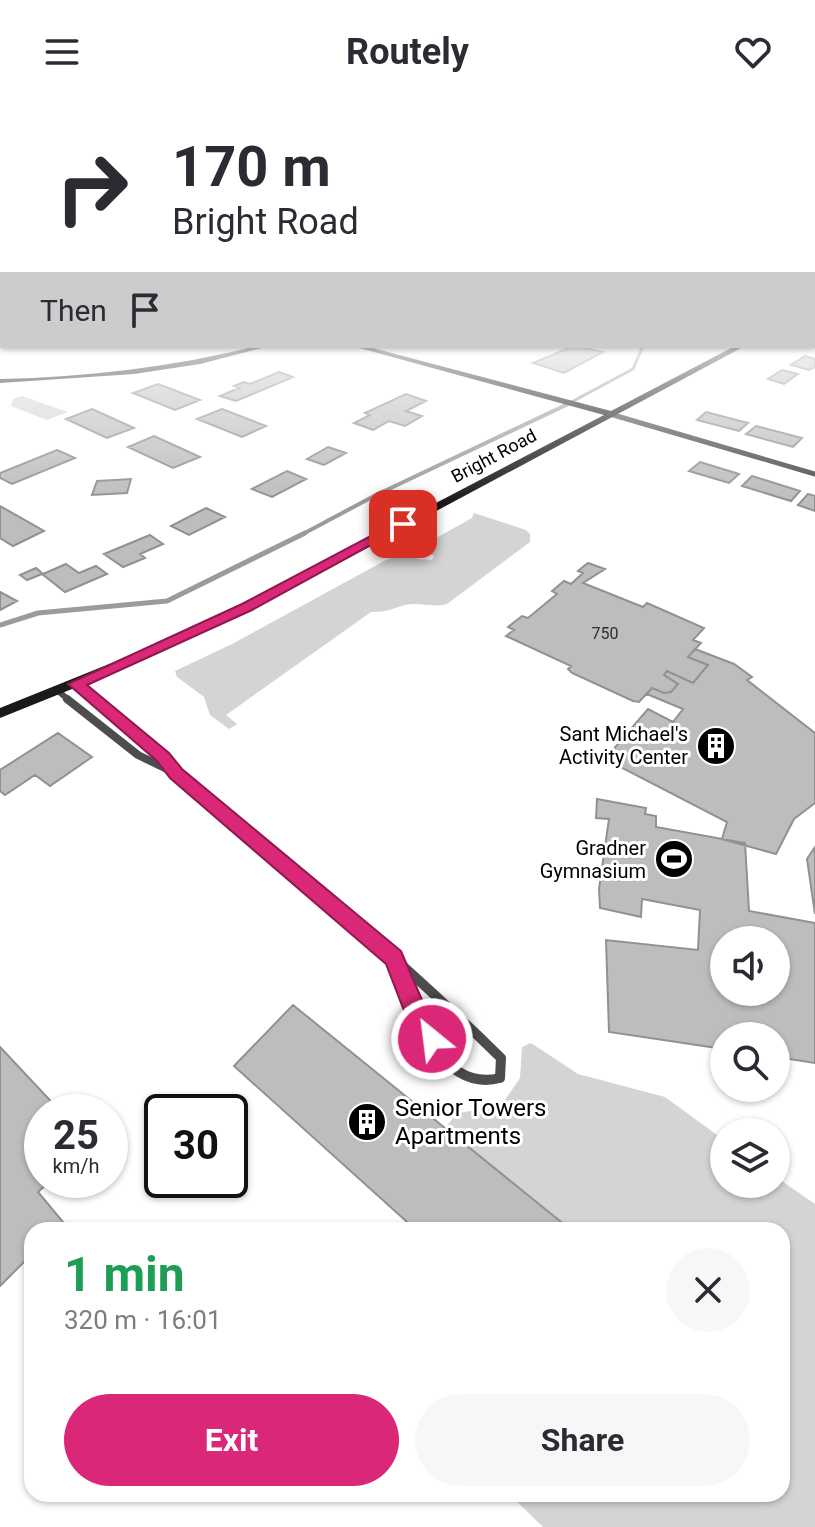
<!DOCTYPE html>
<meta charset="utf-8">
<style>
body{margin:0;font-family:Roboto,sans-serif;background:#f7f7f7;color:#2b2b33;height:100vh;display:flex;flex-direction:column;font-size:30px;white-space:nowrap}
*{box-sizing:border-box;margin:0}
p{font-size:26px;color:#7c7c81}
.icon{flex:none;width:44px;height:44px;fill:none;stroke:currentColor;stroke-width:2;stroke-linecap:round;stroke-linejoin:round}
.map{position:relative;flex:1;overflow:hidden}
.drawer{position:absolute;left:24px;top:1118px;width:766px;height:280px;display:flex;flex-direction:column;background:#fff;border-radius:24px;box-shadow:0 2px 6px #0004}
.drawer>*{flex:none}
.banner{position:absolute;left:0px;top:0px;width:816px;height:244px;box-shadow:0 2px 6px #0004;background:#fff;color:#2b2b33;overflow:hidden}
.buttons{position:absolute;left:710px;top:822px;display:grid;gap:16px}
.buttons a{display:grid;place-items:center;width:80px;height:80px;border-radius:50%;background:#fff;box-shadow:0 2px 6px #0004;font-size:40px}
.speed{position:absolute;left:24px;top:990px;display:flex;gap:16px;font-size:40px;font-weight:700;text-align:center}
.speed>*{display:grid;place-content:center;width:104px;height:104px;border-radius:50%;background:#fff;box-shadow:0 2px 6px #0004;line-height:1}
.speed small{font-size:20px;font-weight:400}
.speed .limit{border:4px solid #111;border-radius:12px;background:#fff;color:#111}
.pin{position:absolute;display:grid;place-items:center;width:68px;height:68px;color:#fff;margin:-34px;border-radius:16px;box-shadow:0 4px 12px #0006}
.me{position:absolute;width:88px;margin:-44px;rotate:331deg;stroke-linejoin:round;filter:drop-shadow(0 0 6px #0008)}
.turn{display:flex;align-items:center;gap:28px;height:168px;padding:0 40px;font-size:36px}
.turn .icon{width:104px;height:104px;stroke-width:2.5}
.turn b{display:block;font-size:56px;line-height:68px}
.then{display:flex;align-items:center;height:76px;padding:0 40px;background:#0003;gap:16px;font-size:30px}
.round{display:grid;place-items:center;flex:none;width:84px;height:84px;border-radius:42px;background:#f7f7f7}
.summary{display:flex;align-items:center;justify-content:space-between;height:136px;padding:0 40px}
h1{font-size:48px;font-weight:700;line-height:60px;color:#1e9e55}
.action{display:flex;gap:16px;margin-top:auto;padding:16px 40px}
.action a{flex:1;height:92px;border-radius:48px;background:#db2777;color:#fff;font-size:32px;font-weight:700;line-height:92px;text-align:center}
.action a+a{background:#f7f7f7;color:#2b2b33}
header{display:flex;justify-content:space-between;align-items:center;height:104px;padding:0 40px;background:#fff;font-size:36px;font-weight:700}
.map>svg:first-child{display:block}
.green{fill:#d4d4d4}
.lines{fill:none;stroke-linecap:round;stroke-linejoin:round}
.stream-far2{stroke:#9b9b9b;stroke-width:3}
.stream-far1{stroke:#9b9b9b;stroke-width:4}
.stream{stroke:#9b9b9b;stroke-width:5}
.building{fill:#bdbdbd;stroke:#919191;stroke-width:2;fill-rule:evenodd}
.street-far3{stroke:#4d4d4d;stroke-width:5}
.street-far2{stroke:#4d4d4d;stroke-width:6}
.street-far1{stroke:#4d4d4d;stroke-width:8}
.street{stroke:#4d4d4d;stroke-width:10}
.secondary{fill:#1a1a1a;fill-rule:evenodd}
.route{fill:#db2777;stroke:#8e194d;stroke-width:2}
.labels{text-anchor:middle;stroke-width:6;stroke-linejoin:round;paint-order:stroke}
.number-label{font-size:16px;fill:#2f2f2f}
.far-street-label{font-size:18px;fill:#000;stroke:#fff}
.poi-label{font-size:20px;fill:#000;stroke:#fff;text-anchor:end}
.near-poi-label{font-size:24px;fill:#000;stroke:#fff;text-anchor:start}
</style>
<header><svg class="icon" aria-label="menu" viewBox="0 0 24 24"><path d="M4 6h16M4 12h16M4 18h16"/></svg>Routely<svg class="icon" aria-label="heart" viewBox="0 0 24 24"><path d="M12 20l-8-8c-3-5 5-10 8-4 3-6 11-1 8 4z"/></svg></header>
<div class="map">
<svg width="815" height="1423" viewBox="0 0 815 1423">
<rect width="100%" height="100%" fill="#fff"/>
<path class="green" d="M 22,292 L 68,308 L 47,316 L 11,302 L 13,295 Z
M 474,409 L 526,426 L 530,430 L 530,438 L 447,500 C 433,504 419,498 405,501 C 390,505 389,508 371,508 L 226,611 L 237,620 L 229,625 L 210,611 L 204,593 L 177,573 L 175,567 L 232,540 L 386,456 L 409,448 L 418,455 L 432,456 L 434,452 L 418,444 L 472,414 Z
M 531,939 L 578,970 L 665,993 L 724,1036 L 724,1080 L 776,1080 L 776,1073 L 815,1100 L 815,1423 L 543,1423 L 509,1390 L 782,1390 L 782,1126 L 571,1126 L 445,1024 L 457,1009 L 500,1003 L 520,974 L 522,943 Z"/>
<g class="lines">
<path class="stream-far2" d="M 564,302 L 633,265 L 643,242"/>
<path class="stream-far1" d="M 301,431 L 376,391 L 568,300"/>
<path class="stream" d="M 0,521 L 38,509 L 167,497 L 305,429"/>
</g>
<path class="building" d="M 574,242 L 603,248 L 564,269 L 533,259 Z
M 805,252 L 815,255 L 815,263 L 809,266 L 791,261 Z
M 782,266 L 798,270 L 784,280 L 768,275 Z
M 279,268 L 293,273 L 236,297 L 220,292 L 239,284 L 234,282 L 244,278 L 250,280 Z
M 158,280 L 200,296 L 175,306 L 133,289 Z
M 406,290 L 426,297 L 406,307 L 422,312 L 405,322 L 389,317 L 373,326 L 354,319 L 370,311 L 365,309 Z
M 92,305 L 134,324 L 107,334 L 66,315 Z
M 222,305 L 266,322 L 242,333 L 197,315 Z
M 706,308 L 748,319 L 739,327 L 697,316 Z
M 756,322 L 802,334 L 793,343 L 746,330 Z
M 154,332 L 200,353 L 173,364 L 128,343 Z
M 328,343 L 346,349 L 324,361 L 307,355 Z
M 57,346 L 75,354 L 12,380 L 0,374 L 0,369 Z
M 700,358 L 739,370 L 729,379 L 689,367 Z
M 287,367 L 306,375 L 272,393 L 252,385 Z
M 752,372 L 800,387 L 791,397 L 742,382 Z
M 131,375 L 127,389 L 92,391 L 97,377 Z
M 808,390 L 815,392 L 815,407 L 798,401 Z
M 0,402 L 44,427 L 13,442 L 0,434 Z
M 206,404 L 225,413 L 189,431 L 171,422 Z
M 150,431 L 163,440 L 140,450 L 145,454 L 123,463 L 104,450 Z
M 588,459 L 605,465 L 583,479 L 643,503 L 647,499 L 704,524 L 693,536 L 701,539 L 688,553 L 708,561 L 693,579 L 667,567 L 664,571 L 678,580 L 671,588 L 664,589 L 652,584 L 639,598 L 633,597 L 572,569 L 568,565 L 571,562 L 506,532 L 514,526 L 508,523 L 522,512 L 528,514 L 557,490 L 552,487 L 564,477 L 571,480 L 583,469 L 578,467 Z
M 66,460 L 79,469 L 96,462 L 107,470 L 65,488 L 42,470 L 27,476 L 20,471 L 36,464 L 43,470 Z
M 0,488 L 17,497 L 0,506 Z
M 695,545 L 734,560 L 752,573 L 747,576 L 815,629 L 815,699 L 794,715 L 776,750 L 722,735 L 727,718 L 605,655 L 648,605 L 673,618 L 683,605 L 647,590 L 652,584 L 664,589 L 671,588 L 678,580 L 664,571 L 667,567 L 693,579 L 708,561 L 688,553 Z
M 58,629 L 92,653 L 50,682 L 35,671 L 5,691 L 0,687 L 0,666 Z
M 597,695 L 646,704 L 645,710 L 656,712 L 656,723 L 745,739 L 749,807 L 815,819 L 815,959 L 776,953 L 776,932 L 724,932 L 724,945 L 609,928 L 606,836 L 698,846 L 700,806 L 642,795 L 641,813 L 600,804 L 599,785 L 609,715 L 596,714 ZM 724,836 L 776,836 L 776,888 L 724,888 Z
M 815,743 L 815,810 L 807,755 Z
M 293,901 L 445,1024 L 571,1126 L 416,1126 L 234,962 Z
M 0,943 L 61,1008 L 42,1008 L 42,1076 L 51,1076 L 38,1088 L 63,1118 L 55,1126 L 32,1126 L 32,1150 L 0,1182 Z"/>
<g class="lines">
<path class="street-far3" d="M 610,310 L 815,370"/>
<path class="street-far2" d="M 76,580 L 96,597
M 58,587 L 70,597"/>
<path class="street-far1" d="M 67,595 L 138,651 L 175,669
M 93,595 L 163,653 L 176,670 L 342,808"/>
<path class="street" d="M 339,806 C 395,854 449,903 501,954 L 500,974 C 437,990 411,899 394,854"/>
<path class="secondary" d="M 814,199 L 815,199 L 814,202 Z
M 257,242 L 270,242 L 200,260 L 134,270 L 0,279 L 0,275 C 87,273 173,263 257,242 Z
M 352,242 L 365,242 L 611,307 L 735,242 L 745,242 L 251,506 L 144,556 L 0,614 L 0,604 L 134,550 L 243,500 L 604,311 Z"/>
</g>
<linearGradient id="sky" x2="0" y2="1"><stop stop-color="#89aac9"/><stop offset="0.5" stop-color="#fff"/><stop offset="1" stop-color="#fff" stop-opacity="0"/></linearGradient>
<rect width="815" height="398" fill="url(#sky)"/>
<path class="route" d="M 399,417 L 409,420 L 252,506 L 87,581 L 169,649 L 182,665 L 401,847 L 425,903 L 443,935 L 440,943 L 432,946 L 424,943 L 408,917 L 386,860 L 170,674 L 157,657 L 68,580 L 242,500 Z"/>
<defs>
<g id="building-disc" transform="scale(2)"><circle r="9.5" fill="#000" stroke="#fff"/><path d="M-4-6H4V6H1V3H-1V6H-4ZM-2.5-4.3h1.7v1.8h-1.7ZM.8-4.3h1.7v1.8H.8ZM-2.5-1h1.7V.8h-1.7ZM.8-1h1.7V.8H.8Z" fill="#fff"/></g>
<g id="stadium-disc" transform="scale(2)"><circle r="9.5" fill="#000" stroke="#fff"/><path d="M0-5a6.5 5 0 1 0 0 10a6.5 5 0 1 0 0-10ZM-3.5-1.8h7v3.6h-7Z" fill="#fff"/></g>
</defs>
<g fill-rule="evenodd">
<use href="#building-disc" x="716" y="642"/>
<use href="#stadium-disc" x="674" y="755"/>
<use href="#building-disc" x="367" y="1018"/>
</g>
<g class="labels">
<g class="number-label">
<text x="605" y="535">750</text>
</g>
<g class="far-street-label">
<text transform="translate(494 352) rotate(-28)" y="6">Bright Road</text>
</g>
<g class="poi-label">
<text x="688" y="637">Sant Michael's<tspan x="688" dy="23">Activity Center</tspan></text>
<text x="646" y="751">Gradner<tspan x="646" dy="23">Gymnasium</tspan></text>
</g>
<g class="near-poi-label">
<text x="395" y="1012">Senior Towers<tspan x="395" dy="28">Apartments</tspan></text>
</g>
</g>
</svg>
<div class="buttons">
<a><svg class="icon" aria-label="sound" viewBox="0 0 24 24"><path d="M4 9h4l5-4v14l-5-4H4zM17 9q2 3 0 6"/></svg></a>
<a><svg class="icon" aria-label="search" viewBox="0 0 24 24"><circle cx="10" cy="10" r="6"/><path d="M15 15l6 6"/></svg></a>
<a><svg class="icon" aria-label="layers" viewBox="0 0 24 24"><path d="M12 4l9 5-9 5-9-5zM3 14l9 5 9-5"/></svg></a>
</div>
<div class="speed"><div>25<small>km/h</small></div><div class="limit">30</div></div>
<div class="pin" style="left:403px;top:420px;background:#d93025"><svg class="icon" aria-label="arrive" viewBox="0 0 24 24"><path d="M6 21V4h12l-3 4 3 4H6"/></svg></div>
<svg class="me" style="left:432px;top:935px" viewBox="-20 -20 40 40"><circle r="17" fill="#db2777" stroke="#fff" stroke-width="3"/><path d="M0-11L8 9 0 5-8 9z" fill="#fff"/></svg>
<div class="banner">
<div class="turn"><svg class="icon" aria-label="right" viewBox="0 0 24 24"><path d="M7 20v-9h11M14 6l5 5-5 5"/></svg><div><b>170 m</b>Bright Road</div></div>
<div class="then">Then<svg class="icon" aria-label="arrive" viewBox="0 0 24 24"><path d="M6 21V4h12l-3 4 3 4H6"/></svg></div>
</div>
<section class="drawer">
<div class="summary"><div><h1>1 min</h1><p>320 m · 16:01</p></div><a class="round"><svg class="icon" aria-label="close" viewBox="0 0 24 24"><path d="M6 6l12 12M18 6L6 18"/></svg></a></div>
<div class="action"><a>Exit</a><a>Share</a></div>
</section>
</div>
